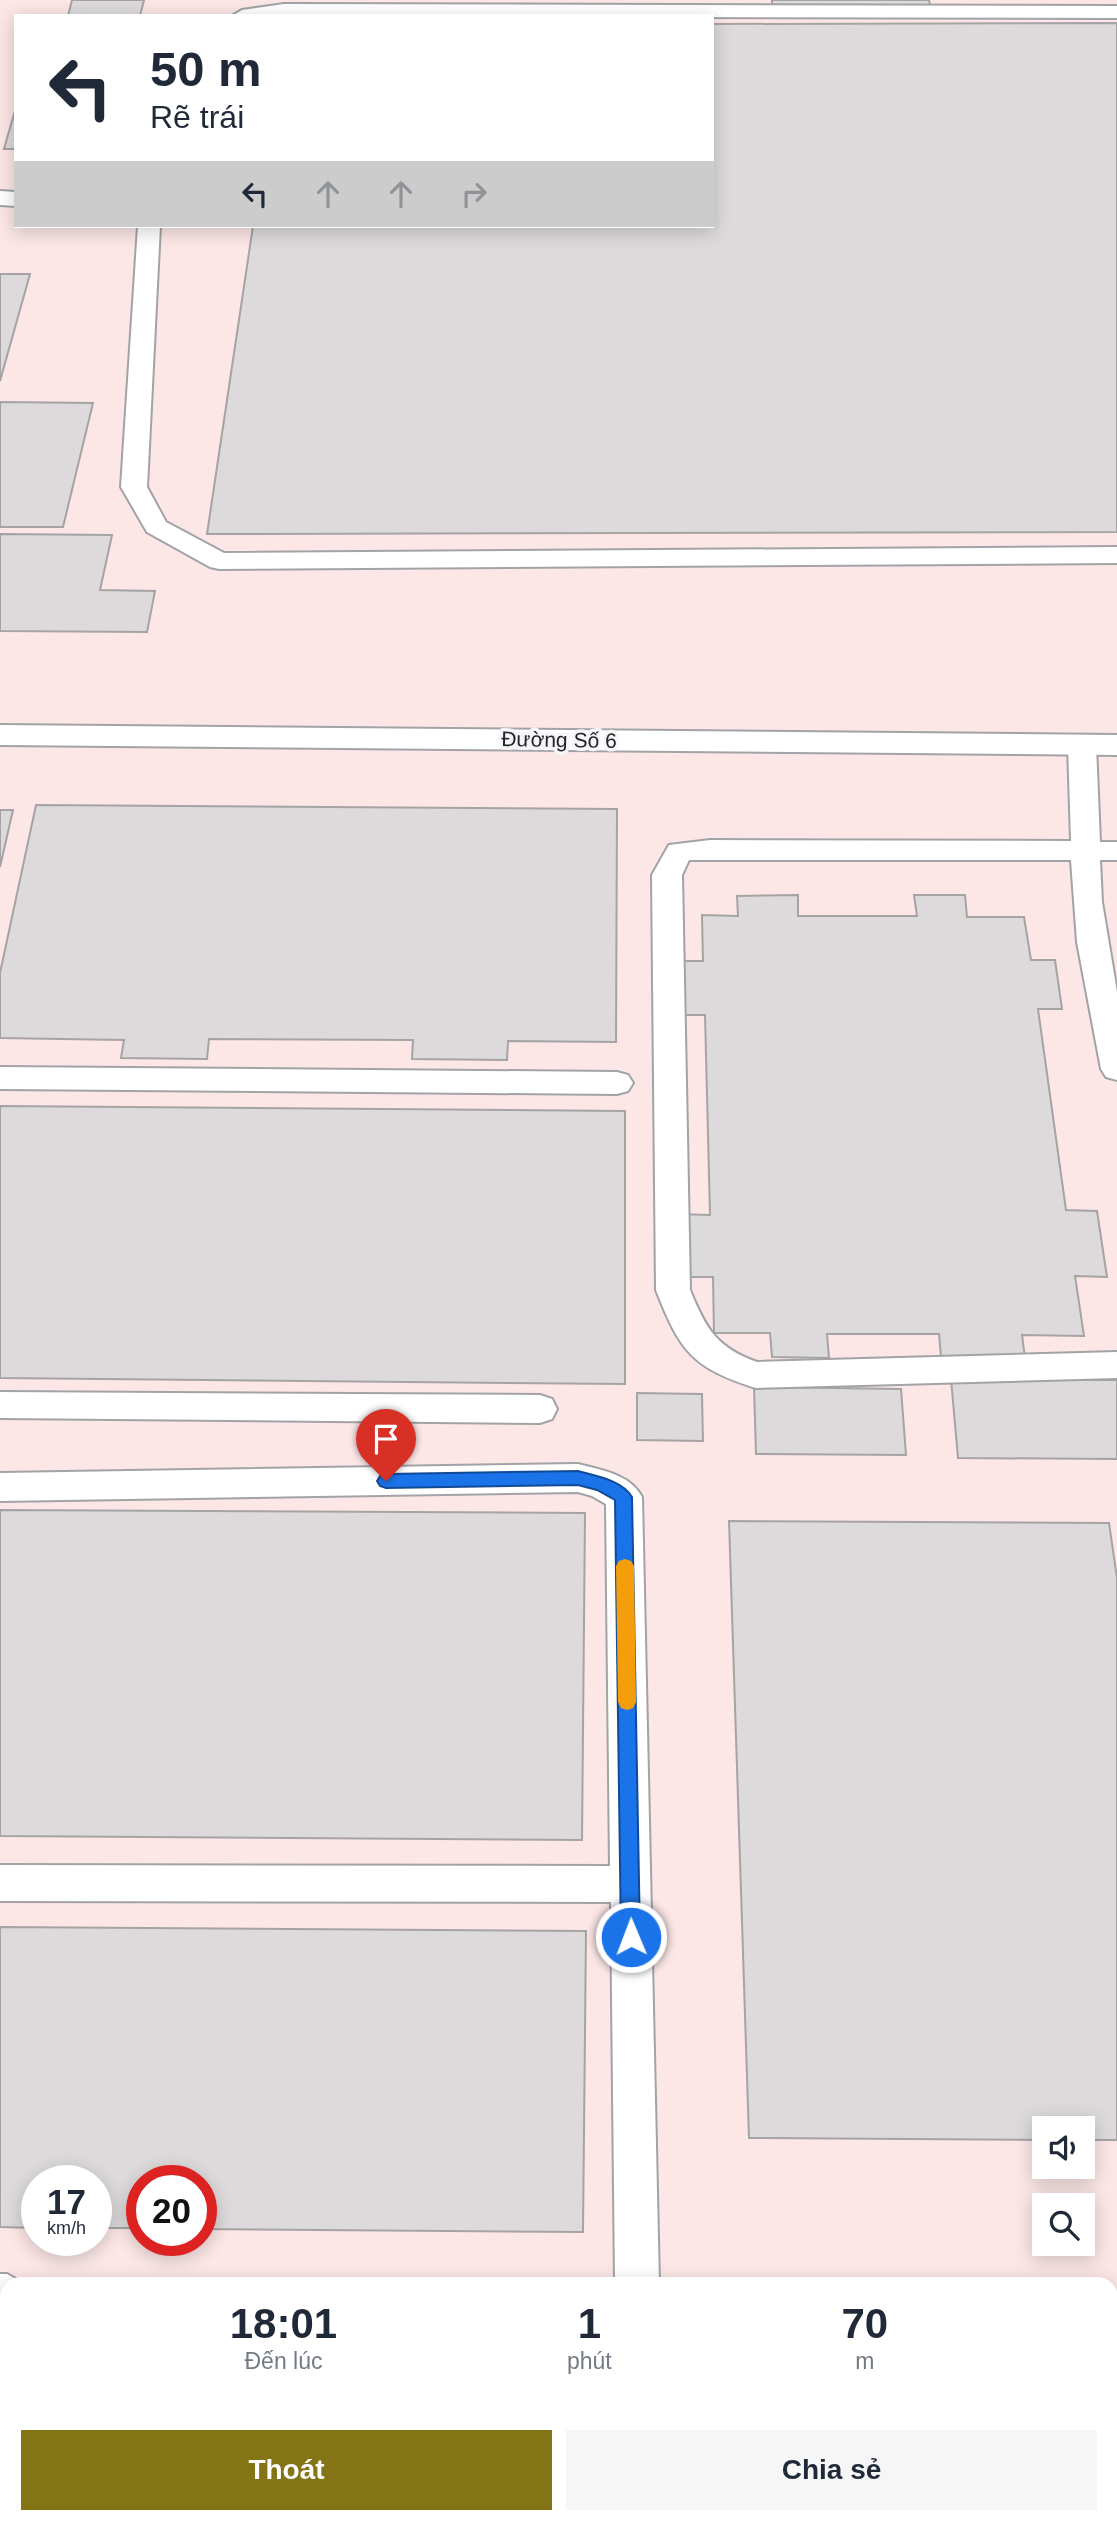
<!DOCTYPE html>
<html lang="vi">
<meta charset="utf-8">
<style>
body{margin:0;font-family:Arial,sans-serif;background:#f6f6f7;color:#1f2937;height:100vh;display:flex;flex-direction:column;font-size:26px;white-space:nowrap}
*{box-sizing:border-box;margin:0}
p{font-size:23px;color:#747a83}
.icon{flex:none;width:38px;height:38px;fill:none;stroke:currentColor;stroke-width:2;stroke-linecap:round;stroke-linejoin:round}
.map{position:relative;flex:1;overflow:hidden}
.sheet{position:absolute;left:0px;top:2277px;width:1118px;height:247px;display:flex;flex-direction:column;background:#fff;border-radius:21px 21px 0 0;box-shadow:0 4px 18px #0003}
.sheet>*{flex:none}
.guide{position:absolute;left:14px;top:14px;width:700px;height:214px;border-radius:0px;box-shadow:0 4px 18px #0003;background:#fff;color:#1f2937;overflow:hidden}
.controls{position:absolute;left:1032px;top:2116px;display:grid;gap:14px}
.controls a{display:grid;place-items:center;width:63px;height:63px;border-radius:0px;background:#fff;box-shadow:0 4px 18px #0003;font-size:35px}
.speed{position:absolute;left:21px;top:2165px;display:flex;gap:14px;font-size:35px;font-weight:700;text-align:center}
.speed>*{display:grid;place-content:center;width:91px;height:91px;border-radius:50%;background:#fff;box-shadow:0 4px 18px #0003;line-height:1}
.speed small{font-size:18px;font-weight:400}
.speed .limit{border:10px solid #d22;background:#fff;color:#111}
.pin{position:absolute;display:grid;place-items:center;width:60px;height:60px;color:#fff;margin:-72px -30px;border-radius:50% 50% 50% 0;rotate:-45deg;box-shadow:0 0 7px #0007}
.pin .icon{rotate:45deg}
.me{position:absolute;width:77px;margin:-38px;rotate:359deg;stroke-linejoin:round;filter:drop-shadow(0 0 5px #0008)}
.turn{display:flex;align-items:center;gap:24px;height:147px;padding:0 21px;font-size:32px}
.turn .icon{width:91px;height:91px;stroke-width:2.5}
.turn b{display:block;font-size:49px;line-height:60px}
.lanes{display:flex;align-items:center;height:66px;padding:0 21px;background:#0003;justify-content:center;gap:35px;direction:ltr}
.lanes .off{opacity:.35}
.eta{display:flex;justify-content:space-evenly;align-items:center;height:119px;text-align:center}
.eta b{font-size:42px;font-weight:700;line-height:49px}
.cta{display:flex;gap:14px;margin-top:auto;padding:14px 21px}
.cta a{flex:1;height:80px;border-radius:0px;background:#837416;color:#fff;font-size:28px;font-weight:700;line-height:80px;text-align:center}
.cta a+a{background:#f6f6f7;color:#1f2937}
.map>svg:first-child{display:block}
.industrial{fill:#fce6e6;fill-rule:evenodd}
.building{fill:#dddadc;stroke:#a6a3a4;stroke-width:2}
.lines{fill:none;stroke-linecap:round;stroke-linejoin:round}
.service-casing{stroke:#a2a3a6;stroke-width:4}
.minor-casing{stroke:#a2a3a6;stroke-width:4}
.service{fill:#fff;fill-rule:evenodd}
.minor{fill:#fff;fill-rule:evenodd}
.route{fill:#1a73e8;stroke:#114b97;stroke-width:2}
.slow{fill:#f59e0b}
.labels{text-anchor:middle;stroke-width:7;stroke-linejoin:round;paint-order:stroke}
.street-label{font-size:21px;fill:#252526;stroke:#f5f6f9}
</style>
<div class="map">
<svg width="1117" height="2523" viewBox="0 0 1117 2523">
<rect width="100%" height="100%" fill="#f5f6f9"/>
<path class="industrial" d="M 0,0 L 1117,0 L 1117,2523 L 0,2523 ZM 16,16 L 712,16 L 712,226 L 16,226 ZM 1045,2128 L 1083,2128 L 1083,2166 L 1045,2166 ZM 37,2180 L 96,2180 L 96,2240 L 37,2240 ZM 142,2180 L 201,2180 L 201,2240 L 142,2240 ZM 1045,2205 L 1083,2205 L 1083,2244 L 1045,2244 ZM 7,2284 L 1111,2284 L 1111,2516 L 7,2516 Z"/>
<path class="building" d="M 72,0 L 144,0 L 140,16 L 68,16 Z
M 772,0 L 929,0 L 930,5 L 772,6 Z
M 1117,23 L 1117,532 L 207,534 L 253,226 L 712,226 L 712,24 Z
M 16,107 L 16,149 L 4,149 Z
M 0,274 L 30,274 L 0,381 Z
M 0,402 L 93,403 L 63,527 L 0,527 Z
M 0,534 L 112,535 L 100,590 L 155,591 L 147,632 L 0,631 Z
M 36,805 L 617,809 L 616,1042 L 508,1041 L 507,1060 L 412,1059 L 413,1040 L 209,1039 L 207,1059 L 121,1058 L 124,1040 L 0,1038 L 0,973 Z
M 0,810 L 13,810 L 0,867 Z
M 798,895 L 798,916 L 917,916 L 914,895 L 965,895 L 967,917 L 1024,917 L 1031,960 L 1055,960 L 1062,1009 L 1038,1009 L 1066,1210 L 1097,1211 L 1107,1277 L 1075,1276 L 1084,1336 L 1022,1335 L 1025,1358 L 941,1357 L 939,1334 L 827,1334 L 829,1358 L 772,1357 L 770,1333 L 714,1333 L 713,1277 L 678,1277 L 676,1214 L 710,1215 L 705,1015 L 672,1015 L 671,961 L 703,961 L 702,915 L 738,916 L 737,896 Z
M 0,1106 L 625,1111 L 625,1384 L 0,1378 Z
M 951,1379 L 1117,1380 L 1117,1459 L 958,1458 Z
M 754,1387 L 901,1389 L 906,1455 L 756,1454 Z
M 637,1393 L 702,1394 L 703,1441 L 637,1440 Z
M 0,1510 L 585,1513 L 582,1840 L 0,1836 Z
M 729,1521 L 1109,1523 L 1117,1578 L 1117,2140 L 1083,2140 L 1083,2128 L 1045,2128 L 1045,2140 L 749,2138 Z
M 0,1927 L 586,1931 L 583,2232 L 201,2229 L 201,2180 L 142,2180 L 142,2228 L 96,2228 L 96,2180 L 37,2180 L 37,2228 L 0,2227 Z
M 0,2380 L 7,2380 L 7,2516 L 600,2516 L 600,2523 L 0,2523 Z"/>
<g class="lines">
<g class="service-casing">
<path id="service" d="M 284,4 L 1117,6 L 1117,18 L 232,16 L 242,10 Z
M 0,191 L 16,192 L 16,206 L 0,205 Z
M 138,226 L 160,226 L 147,487 L 166,522 L 224,553 L 1117,547 L 1117,563 L 219,569 L 210,567 L 147,532 L 121,487 Z
M 1082,736 L 1092,739 L 1096,745 L 1100,842 L 1117,842 L 1117,860 L 1100,860 L 1102,902 L 1117,992 L 1117,1080 L 1106,1077 L 1101,1069 L 1077,942 L 1071,860 L 689,860 L 682,875 L 690,1290 C 706,1329 716,1347 757,1362 L 1117,1352 L 1117,1378 L 756,1388 C 692,1368 680,1351 656,1290 L 652,875 L 669,845 L 710,840 L 1071,841 L 1068,745 L 1072,739 Z
M 0,1067 L 617,1072 L 628,1075 L 633,1083 L 628,1091 L 617,1094 L 0,1089 Z
M 0,1392 L 540,1395 L 552,1399 L 557,1409 L 552,1419 L 540,1423 L 0,1418 Z
M 578,1464 C 601,1470 630,1474 642,1497 L 659,2284 L 615,2284 L 611,1902 L 0,1901 L 0,1865 L 610,1866 L 606,1504 L 592,1496 L 578,1492 L 0,1501 L 0,1473 Z
M 0,2274 L 7,2274 L 24,2284 L 7,2284 L 7,2318 L 0,2318 Z
M 1111,2391 L 1117,2391 L 1117,2437 L 1111,2437 Z
M 617,2516 L 663,2516 L 663,2523 L 617,2523 Z"/>
</g>
<g class="minor-casing">
<path id="minor" d="M 0,725 L 1117,735 L 1117,755 L 0,745 Z"/>
</g>
<use href="#service" class="service"/>
<use href="#minor" class="minor"/>
</g>
<path class="route" d="M 578,1471 C 596,1476 622,1480 632,1497 L 640,1937 L 638,1943 L 631,1946 L 624,1943 L 621,1937 L 615,1500 L 597,1490 L 578,1485 L 386,1488 L 380,1486 L 377,1481 L 380,1476 L 386,1474 Z"/>
<path class="slow" d="M 625,1559 L 631,1561 L 634,1566 L 636,1702 L 633,1708 L 627,1710 L 621,1708 L 618,1702 L 616,1566 L 619,1561 Z"/>
<g class="labels">
<g class="street-label">
<text transform="translate(559 740) rotate(1)" y="7">Đường Số 6</text>
</g>
</g>
</svg>
<div class="controls">
<a><svg class="icon" aria-label="sound" viewBox="0 0 24 24"><path d="M4 9h4l5-4v14l-5-4H4zM17 9q2 3 0 6"/></svg></a>
<a><svg class="icon" aria-label="search" viewBox="0 0 24 24"><circle cx="10" cy="10" r="6"/><path d="M15 15l6 6"/></svg></a>
</div>
<div class="speed"><div>17<small>km/h</small></div><div class="limit">20</div></div>
<div class="pin" style="left:386px;top:1481px;background:#d93025"><svg class="icon" aria-label="arrive" viewBox="0 0 24 24"><path d="M6 21V4h12l-3 4 3 4H6"/></svg></div>
<svg class="me" style="left:631px;top:1937px" viewBox="-20 -20 40 40"><circle r="17" fill="#1a73e8" stroke="#fff" stroke-width="3"/><path d="M0-11L8 9 0 5-8 9z" fill="#fff"/></svg>
<div class="guide">
<div class="turn"><svg class="icon" aria-label="left" viewBox="0 0 24 24"><path d="M17 20v-9H6M10 6l-5 5 5 5"/></svg><div><b>50 m</b>Rẽ trái</div></div>
<div class="lanes"><svg class="icon" aria-label="left" viewBox="0 0 24 24"><path d="M17 20v-9H6M10 6l-5 5 5 5"/></svg><svg class="icon off" aria-label="ahead" viewBox="0 0 24 24"><path d="M12 20V5M6 11l6-6 6 6"/></svg><svg class="icon off" aria-label="ahead" viewBox="0 0 24 24"><path d="M12 20V5M6 11l6-6 6 6"/></svg><svg class="icon off" aria-label="right" viewBox="0 0 24 24"><path d="M7 20v-9h11M14 6l5 5-5 5"/></svg></div>
</div>
<section class="sheet">
<div class="eta">
<div><b>18:01</b><p>Đến lúc</p></div>
<div><b>1</b><p>phút</p></div>
<div><b>70</b><p>m</p></div>
</div>
<div class="cta"><a>Thoát</a><a>Chia sẻ</a></div>
</section>
</div>
